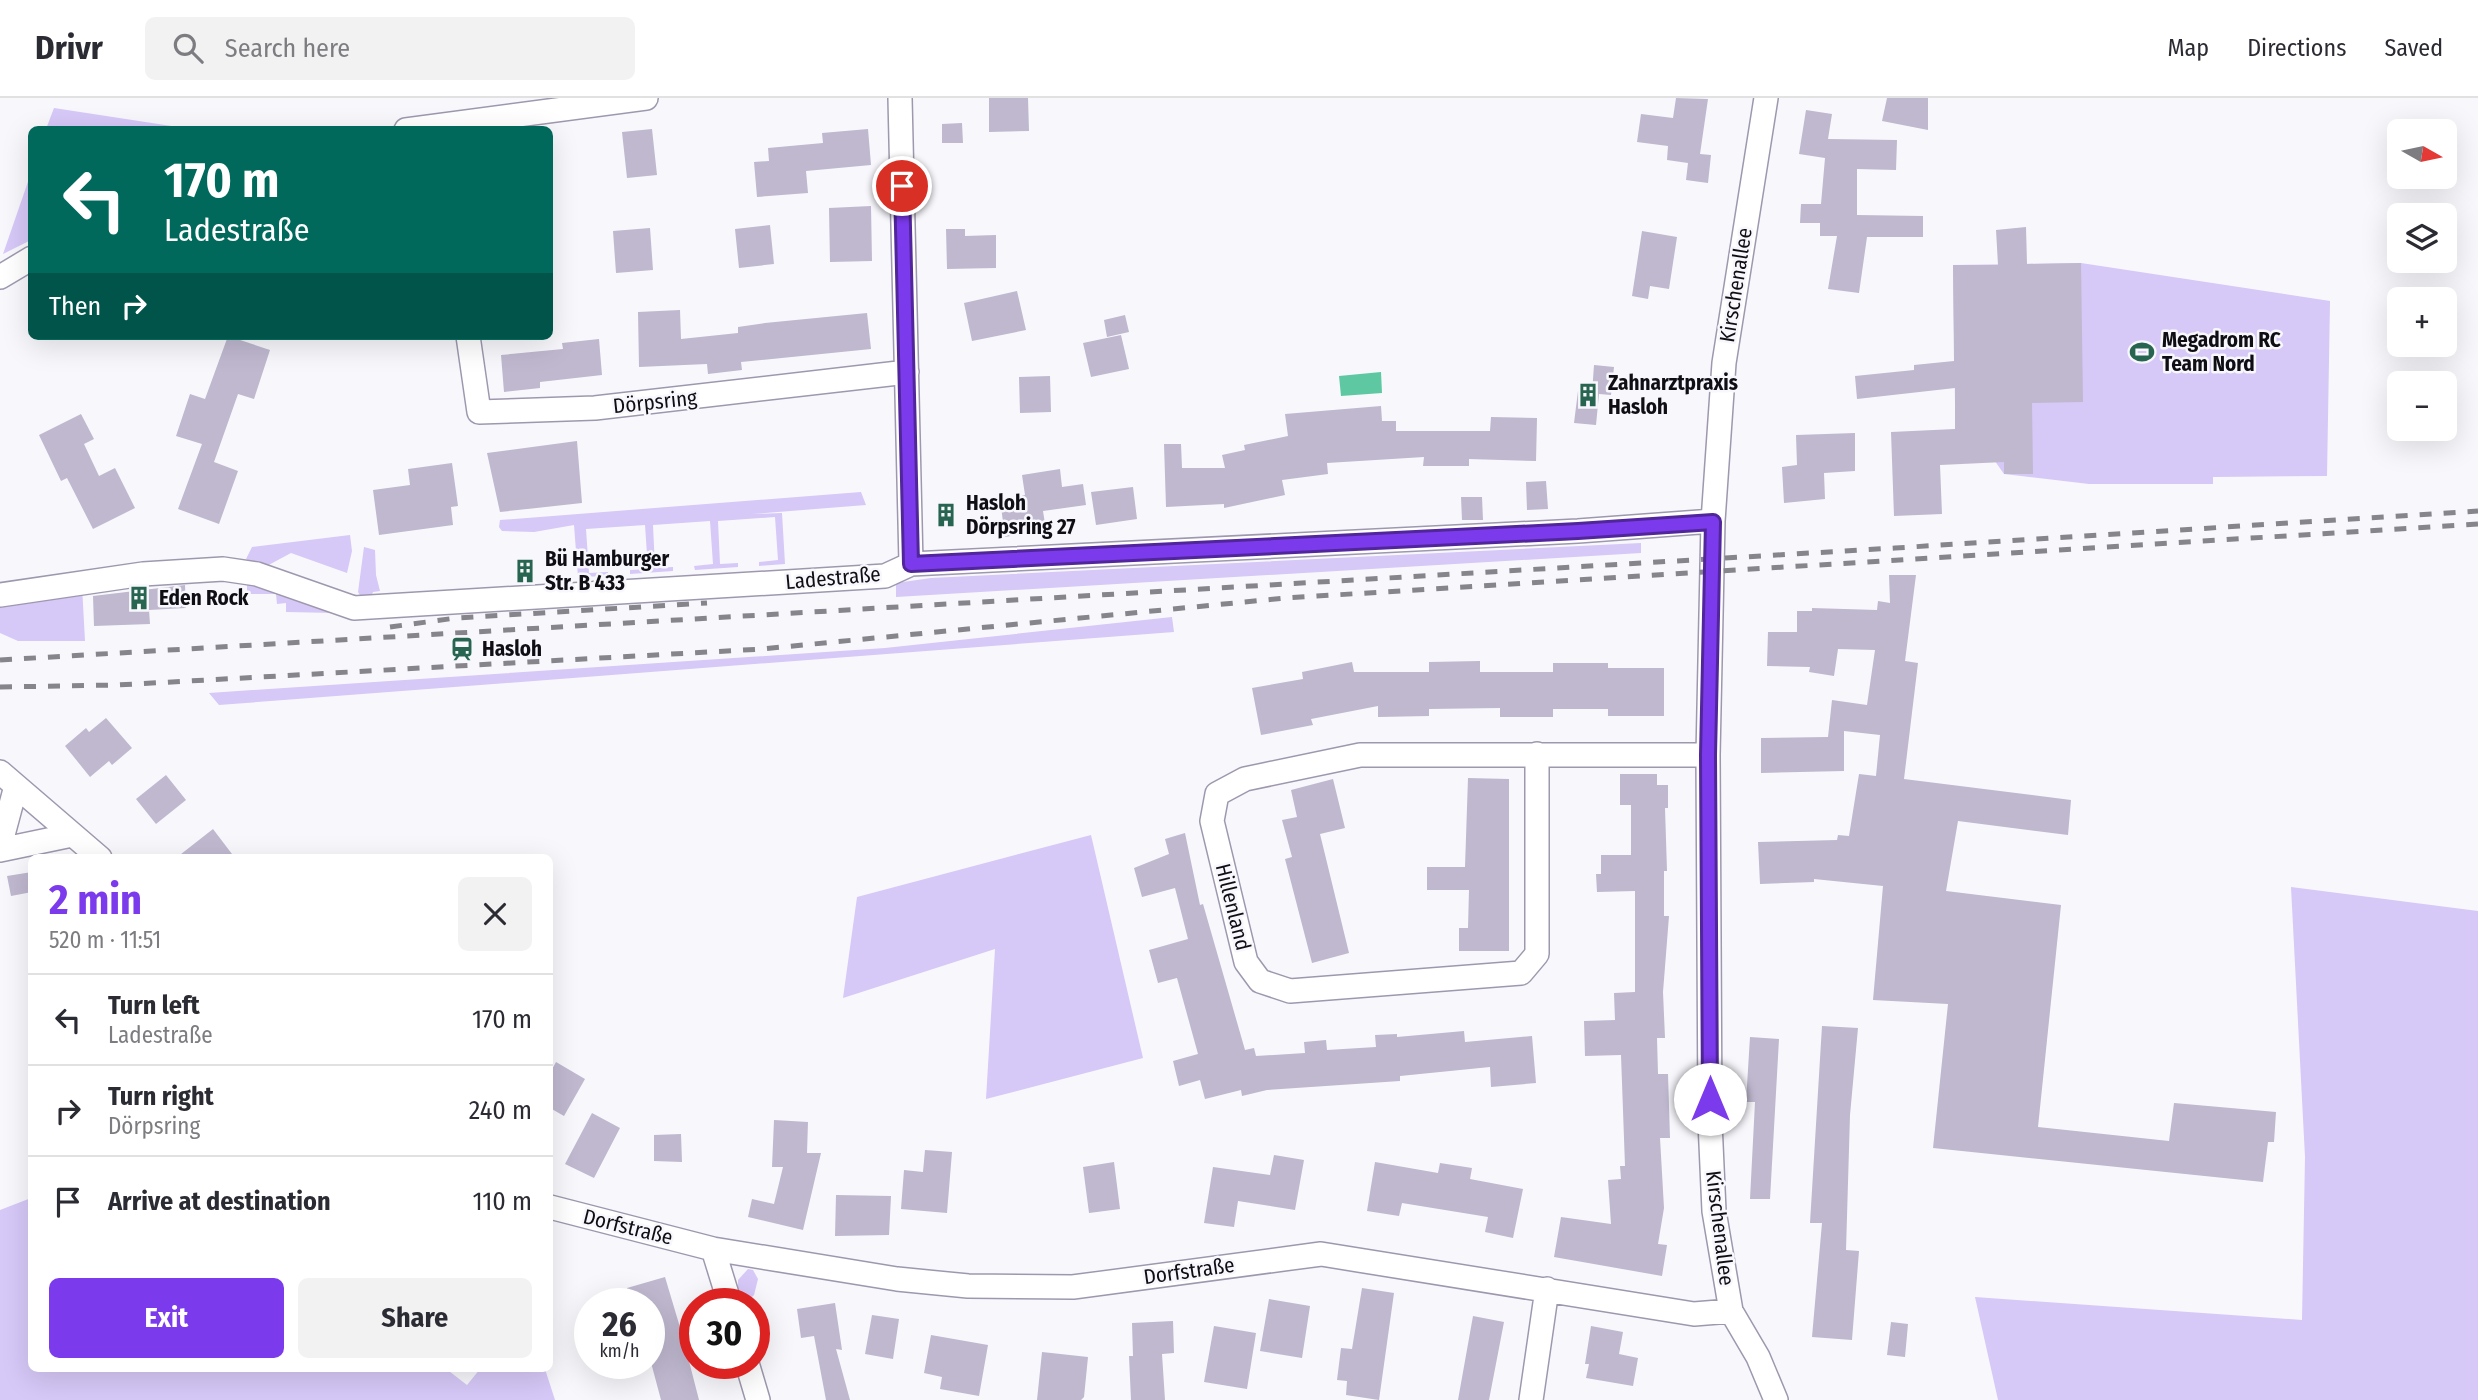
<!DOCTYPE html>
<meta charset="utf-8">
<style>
body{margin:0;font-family:"Fira Sans Condensed",sans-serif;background:#f2f2f3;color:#2b2b33;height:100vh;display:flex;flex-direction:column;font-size:26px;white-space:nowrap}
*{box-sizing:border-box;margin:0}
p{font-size:23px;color:#7c7c81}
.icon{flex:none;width:38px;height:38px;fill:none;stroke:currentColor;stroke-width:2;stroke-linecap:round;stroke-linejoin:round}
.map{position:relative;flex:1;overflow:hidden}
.side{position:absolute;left:28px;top:756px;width:525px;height:518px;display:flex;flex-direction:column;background:#fff;border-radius:10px;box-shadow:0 7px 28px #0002}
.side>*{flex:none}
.banner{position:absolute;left:28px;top:28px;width:525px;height:214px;border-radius:10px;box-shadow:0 7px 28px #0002;background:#00695c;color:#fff;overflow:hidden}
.needle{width:46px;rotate:99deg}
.fabs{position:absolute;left:2387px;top:21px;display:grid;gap:14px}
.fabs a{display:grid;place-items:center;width:70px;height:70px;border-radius:10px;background:#fff;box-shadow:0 7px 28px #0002;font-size:35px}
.speed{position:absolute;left:574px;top:1190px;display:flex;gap:14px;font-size:35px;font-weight:700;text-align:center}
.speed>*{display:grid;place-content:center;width:91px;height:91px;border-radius:50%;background:#fff;box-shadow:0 7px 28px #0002;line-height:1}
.speed small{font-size:18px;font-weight:400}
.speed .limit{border:10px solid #d22;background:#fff;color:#111}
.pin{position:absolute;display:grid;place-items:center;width:60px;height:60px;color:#fff;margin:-30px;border:4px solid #fff;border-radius:50%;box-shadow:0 2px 7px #0007}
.me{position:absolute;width:77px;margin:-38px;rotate:0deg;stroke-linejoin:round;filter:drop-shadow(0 0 5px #0008)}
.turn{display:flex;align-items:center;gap:24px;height:147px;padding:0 21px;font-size:32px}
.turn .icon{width:91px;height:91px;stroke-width:2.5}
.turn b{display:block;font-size:49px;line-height:60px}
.then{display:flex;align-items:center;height:66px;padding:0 21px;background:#0003;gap:14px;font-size:26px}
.round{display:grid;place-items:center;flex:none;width:74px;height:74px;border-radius:10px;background:#f2f2f3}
.head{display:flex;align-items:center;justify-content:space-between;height:119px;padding:0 21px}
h1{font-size:42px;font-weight:700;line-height:52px;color:#7c3aed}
.action{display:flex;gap:14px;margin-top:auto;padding:14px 21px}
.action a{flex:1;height:80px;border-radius:10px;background:#7c3aed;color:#fff;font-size:28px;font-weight:700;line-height:80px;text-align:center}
.action a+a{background:#f2f2f3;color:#2b2b33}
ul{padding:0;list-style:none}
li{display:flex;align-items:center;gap:21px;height:91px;padding:0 21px;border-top:2px solid #e1e1e2}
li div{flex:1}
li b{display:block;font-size:26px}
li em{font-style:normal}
header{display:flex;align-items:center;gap:42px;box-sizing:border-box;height:98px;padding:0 35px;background:#fff;border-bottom:2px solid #e1e1e2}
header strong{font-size:33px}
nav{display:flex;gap:38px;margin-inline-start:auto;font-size:24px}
.search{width:490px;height:63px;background:#f2f2f3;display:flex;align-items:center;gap:18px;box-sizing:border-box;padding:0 24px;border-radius:10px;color:#7c7c81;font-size:26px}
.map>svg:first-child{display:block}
.green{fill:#d6c8f7}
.water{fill:#5ec8a3}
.building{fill:#bfb8cf}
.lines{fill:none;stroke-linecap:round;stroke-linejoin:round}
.minor-casing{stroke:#9e98ae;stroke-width:26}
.minor{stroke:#fff;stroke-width:23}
.rail{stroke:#86858b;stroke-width:5;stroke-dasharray:12 12;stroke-linecap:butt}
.route-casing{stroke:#51269a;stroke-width:18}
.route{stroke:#7c3aed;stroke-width:12}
.labels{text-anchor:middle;stroke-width:5;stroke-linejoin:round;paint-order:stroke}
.street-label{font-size:21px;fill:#100e15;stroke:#f8f7fc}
.poi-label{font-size:21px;font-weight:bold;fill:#100e15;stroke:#f8f7fc;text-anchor:start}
</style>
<header>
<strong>Drivr</strong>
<div class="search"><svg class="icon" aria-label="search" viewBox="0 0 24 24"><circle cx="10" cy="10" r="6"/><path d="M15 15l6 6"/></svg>Search here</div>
<nav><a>Map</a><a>Directions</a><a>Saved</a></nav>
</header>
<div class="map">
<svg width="2478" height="1302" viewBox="0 0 2478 1302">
<rect width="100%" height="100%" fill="#f8f7fc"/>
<path class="green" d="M 54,10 L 191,31 L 46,31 Z
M 31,75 L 31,142 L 3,156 Z
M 2081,165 L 2330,203 L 2327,378 L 2213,379 L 2213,386 L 2089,386 L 2004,376 L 1955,306 L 1953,167 Z
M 861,394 L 866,407 L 752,416 L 782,415 L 785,466 L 759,468 L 759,464 L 778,462 L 775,419 L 718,423 L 720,466 L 738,465 L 738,469 L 695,472 L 694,468 L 713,466 L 710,423 L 653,427 L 655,470 L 673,469 L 673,473 L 630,476 L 630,472 L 648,471 L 645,427 L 586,431 L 589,475 L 608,474 L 608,478 L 578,479 L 574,427 L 534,434 L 502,433 L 499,429 L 500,422 Z
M 350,437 L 352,453 L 347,475 L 291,455 L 263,470 L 246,461 L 252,449 Z
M 1641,445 L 1641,455 L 896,499 L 896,485 L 931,480 Z
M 364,449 L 375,452 L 376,477 L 380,493 L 373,494 L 371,499 L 361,499 L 358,494 Z
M 247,483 L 336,515 L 286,514 L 286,505 L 277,506 L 276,496 L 247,496 Z
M 82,488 L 85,543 L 18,543 L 0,535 L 0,508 Z
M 1172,519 L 1174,534 L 219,607 L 209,595 L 885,550 Z
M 1091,737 L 1143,960 L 986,1001 L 995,851 L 843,900 L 857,799 Z
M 2291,789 L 2478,813 L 2478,1302 L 1998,1302 L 1975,1199 L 2302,1222 L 2305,1059 Z
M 31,1100 L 32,1270 L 445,1270 L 467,1287 L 480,1271 L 545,1271 L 555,1302 L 0,1302 L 0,1112 Z
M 748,1171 L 753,1172 L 758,1181 L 754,1197 L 745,1206 L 738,1206 L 738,1182 Z"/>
<path class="water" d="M 1381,274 L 1382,295 L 1341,298 L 1339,278 Z"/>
<path class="building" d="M 989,0 L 1028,0 L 1029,33 L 989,34 Z
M 1676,0 L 1708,1 L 1700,56 L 1711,57 L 1708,85 L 1686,82 L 1688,65 L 1667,62 L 1668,48 L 1637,44 L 1641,16 L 1673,20 Z
M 1887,0 L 1928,0 L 1928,32 L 1882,23 Z
M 1806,12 L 1832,16 L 1828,41 L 1897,42 L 1896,72 L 1857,71 L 1857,117 L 1923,118 L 1923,139 L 1867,139 L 1859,195 L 1828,191 L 1837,138 L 1820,138 L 1820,125 L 1800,125 L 1801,106 L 1821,106 L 1825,60 L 1799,56 Z
M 962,25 L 963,45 L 942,45 L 942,26 Z
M 652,31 L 657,77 L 627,80 L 622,34 Z
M 868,31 L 871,67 L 806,73 L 808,95 L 757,99 L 754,64 L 769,63 L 768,50 L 823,45 L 822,35 Z
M 871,108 L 872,163 L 830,164 L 829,110 Z
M 770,127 L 774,166 L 739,170 L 735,131 Z
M 2026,129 L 2027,166 L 2081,165 L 2083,304 L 2032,305 L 2033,376 L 2004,376 L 2004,364 L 1940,367 L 1942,416 L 1894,418 L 1891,334 L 1955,331 L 1955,290 L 1857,301 L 1855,278 L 1914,272 L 1914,267 L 1954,263 L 1953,167 L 1998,167 L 1996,132 Z
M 650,130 L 653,172 L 616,175 L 613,133 Z
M 946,131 L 965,131 L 965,138 L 996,137 L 996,170 L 947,171 Z
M 1642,133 L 1677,139 L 1669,191 L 1650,188 L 1648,201 L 1632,198 Z
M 1017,193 L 1026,232 L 972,243 L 964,205 Z
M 680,212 L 681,241 L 738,235 L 738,229 L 765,225 L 867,215 L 871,251 L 741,264 L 742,272 L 708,276 L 707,266 L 639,269 L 638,214 Z
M 1125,217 L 1129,234 L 1107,239 L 1104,222 Z
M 1121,237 L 1129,271 L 1091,279 L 1083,245 Z
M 228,238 L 270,252 L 254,301 L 238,296 L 214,364 L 238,373 L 219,426 L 178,411 L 202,346 L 176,338 L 190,296 L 205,301 Z
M 599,241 L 602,277 L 540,284 L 540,290 L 504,294 L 501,257 L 563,251 L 562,245 Z
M 1594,267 L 1614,269 L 1611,297 L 1599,296 L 1596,327 L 1574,325 L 1578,293 L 1592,295 Z
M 1050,278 L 1051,314 L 1020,315 L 1019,279 Z
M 1381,308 L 1382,323 L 1396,323 L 1396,333 L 1490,333 L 1491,319 L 1537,320 L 1536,363 L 1469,361 L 1469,368 L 1423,368 L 1424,359 L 1327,365 L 1328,376 L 1282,382 L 1285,397 L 1224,410 L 1224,406 L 1166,409 L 1164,346 L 1181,346 L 1182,370 L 1225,370 L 1222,357 L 1245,352 L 1244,347 L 1288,338 L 1285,316 Z
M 81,316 L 94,341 L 84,346 L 99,378 L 115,370 L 135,410 L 93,431 L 67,380 L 61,383 L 39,337 Z
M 1855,335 L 1855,373 L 1824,375 L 1825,401 L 1784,405 L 1782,369 L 1797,367 L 1796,337 Z
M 577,343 L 582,405 L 500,414 L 487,355 Z
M 452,365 L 458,408 L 451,409 L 453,427 L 379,437 L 373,392 L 410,387 L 408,371 Z
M 1060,371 L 1062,389 L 1083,386 L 1086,407 L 1043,413 L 1046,432 L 1005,439 L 1000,401 L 1025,397 L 1022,377 Z
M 1546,383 L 1548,411 L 1527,412 L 1526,384 Z
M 1133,389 L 1137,421 L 1096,427 L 1091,394 Z
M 1461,399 L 1482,399 L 1483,422 L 1462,422 Z
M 1889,477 L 1916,477 L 1905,563 L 1918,565 L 1904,681 L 2071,702 L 2068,737 L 1958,723 L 1946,793 L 2061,807 L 2038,1029 L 2169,1043 L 2174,1005 L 2276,1014 L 2274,1044 L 2268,1044 L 2263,1084 L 1933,1050 L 1948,906 L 1873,902 L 1883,788 L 1814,781 L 1814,784 L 1760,786 L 1758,744 L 1837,742 L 1838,737 L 1849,738 L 1859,676 L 1876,678 L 1880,637 L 1844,633 L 1844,673 L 1761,675 L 1761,640 L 1828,639 L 1832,602 L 1867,607 L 1875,552 L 1838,551 L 1834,578 L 1809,574 L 1810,569 L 1767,568 L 1768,534 L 1797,534 L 1797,513 L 1812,513 L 1812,510 L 1877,512 L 1878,503 L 1890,505 Z
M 185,487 L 186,510 L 149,512 L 150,526 L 94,528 L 93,498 Z
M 1480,563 L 1480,574 L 1553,574 L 1553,565 L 1608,565 L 1608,570 L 1664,570 L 1664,618 L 1608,618 L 1608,611 L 1553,611 L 1553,619 L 1500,619 L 1500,610 L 1429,611 L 1429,618 L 1378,619 L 1378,608 L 1311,621 L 1313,627 L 1261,637 L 1252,590 L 1303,581 L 1302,574 L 1352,564 L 1354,574 L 1429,574 L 1429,564 Z
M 106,620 L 132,650 L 112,667 L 109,663 L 90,679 L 65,648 L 86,630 L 89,634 Z
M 1620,676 L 1657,676 L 1657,687 L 1668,687 L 1668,710 L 1665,710 L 1667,773 L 1664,773 L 1664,818 L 1669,818 L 1663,894 L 1665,940 L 1657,940 L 1658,976 L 1668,976 L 1670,1040 L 1660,1040 L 1664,1110 L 1658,1146 L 1667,1147 L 1662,1178 L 1554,1159 L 1561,1119 L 1611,1126 L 1608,1082 L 1621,1081 L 1620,1068 L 1625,1068 L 1621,957 L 1585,958 L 1584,923 L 1615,922 L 1614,895 L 1635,894 L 1635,793 L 1597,794 L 1596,776 L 1601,776 L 1601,757 L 1631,757 L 1631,707 L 1620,707 Z
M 166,677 L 186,702 L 156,726 L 136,701 Z
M 1468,680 L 1509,681 L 1509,853 L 1459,853 L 1459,830 L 1468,830 L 1469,792 L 1427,792 L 1427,769 L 1465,769 Z
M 1333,681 L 1345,730 L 1320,736 L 1349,855 L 1312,865 L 1285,761 L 1292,759 L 1282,722 L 1297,719 L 1291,692 Z
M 213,731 L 235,760 L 176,760 Z
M 1185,735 L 1200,807 L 1203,806 L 1245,952 L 1254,950 L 1256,958 L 1305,955 L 1304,944 L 1326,942 L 1327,952 L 1376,949 L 1375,937 L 1397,936 L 1397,939 L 1464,933 L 1465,944 L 1532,938 L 1536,985 L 1491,989 L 1490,969 L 1400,978 L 1400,983 L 1267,992 L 1242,998 L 1241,992 L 1205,1001 L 1200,982 L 1179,988 L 1173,963 L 1198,956 L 1177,880 L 1158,885 L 1149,852 L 1188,841 L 1175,790 L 1142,799 L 1134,770 L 1169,756 L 1165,741 Z
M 32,774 L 32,794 L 11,798 L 7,778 Z
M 1822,928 L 1858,930 L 1850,1017 L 1846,1152 L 1859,1153 L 1852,1242 L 1812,1239 L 1822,1125 L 1810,1125 Z
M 1750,939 L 1779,941 L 1770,1101 L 1750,1101 L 1755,1004 L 1746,1004 Z
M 556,964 L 585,981 L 564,1018 L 550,1010 L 550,975 Z
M 592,1015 L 620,1030 L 594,1080 L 565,1066 Z
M 774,1022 L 808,1024 L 807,1055 L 821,1055 L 803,1132 L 748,1119 L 752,1101 L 774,1106 L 783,1069 L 772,1069 Z
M 681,1036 L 682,1064 L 654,1063 L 654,1037 Z
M 925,1052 L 952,1054 L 947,1115 L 901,1111 L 904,1072 L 923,1074 Z
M 1274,1057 L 1304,1062 L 1295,1112 L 1238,1103 L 1234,1129 L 1204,1125 L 1213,1069 L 1270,1077 Z
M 1114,1064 L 1120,1111 L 1089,1115 L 1083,1069 Z
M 1375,1064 L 1438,1075 L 1440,1065 L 1472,1070 L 1470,1081 L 1523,1091 L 1513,1140 L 1485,1134 L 1488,1119 L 1402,1105 L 1399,1118 L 1367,1113 Z
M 836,1097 L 891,1098 L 889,1137 L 835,1138 Z
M 665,1179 L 682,1236 L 699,1302 L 661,1302 L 649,1257 L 649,1206 L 632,1206 L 627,1190 Z
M 1362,1190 L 1394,1195 L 1379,1302 L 1346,1297 L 1347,1283 L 1337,1282 L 1341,1250 L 1352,1251 Z
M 1269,1201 L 1310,1208 L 1302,1260 L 1260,1253 Z
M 835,1205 L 842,1252 L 836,1251 L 850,1302 L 826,1302 L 814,1238 L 801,1240 L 797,1211 Z
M 872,1217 L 899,1221 L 893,1261 L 865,1256 Z
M 1473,1218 L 1504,1224 L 1489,1302 L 1458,1302 Z
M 1173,1223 L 1174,1255 L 1162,1256 L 1165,1302 L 1131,1302 L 1129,1258 L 1133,1258 L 1132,1225 Z
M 1891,1224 L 1908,1226 L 1905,1259 L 1887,1257 Z
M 1214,1228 L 1256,1235 L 1247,1291 L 1204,1284 Z
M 1591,1228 L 1623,1234 L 1619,1256 L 1638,1260 L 1633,1288 L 1586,1280 L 1589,1266 L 1585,1266 Z
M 931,1237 L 988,1247 L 979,1298 L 940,1291 L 942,1279 L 924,1275 Z
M 1042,1254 L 1088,1259 L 1084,1299 L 1081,1302 L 1037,1302 Z"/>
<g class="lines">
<g class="minor-casing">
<path id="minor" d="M 900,0 L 911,466
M 1766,0 L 1724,265 L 1713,423 L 1708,657 L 1710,1024 L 1714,1113 L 1731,1213 L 1758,1259 L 1776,1302
M 406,32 L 646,0
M 0,179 L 32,160
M 468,238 L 479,314 L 595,310 L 907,274
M 0,497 L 143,476 L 223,471 L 257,476 L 354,510 L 885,478 L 911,466 L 1578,433 L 1713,423
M 1537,656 L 1537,856 L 1521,875 L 1290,893 L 1260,883 L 1246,864 L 1212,723 L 1217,696 L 1245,681 L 1360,657 L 1708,657
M 0,674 L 100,760
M 0,748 L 16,688
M 0,752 L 72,737
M 550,1109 L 713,1151 L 897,1181 L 968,1188 L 1073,1189 L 1321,1156 L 1694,1216 L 1731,1213
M 713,1151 L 730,1206
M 747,1265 L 758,1302
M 1531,1302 L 1547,1191"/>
</g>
<use href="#minor" class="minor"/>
<path class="rail" d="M 390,529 L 456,520 L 707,505
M 0,562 L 1895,450 L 2478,413
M 0,589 L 117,587 L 762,551 L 1286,500 L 2478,426"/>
</g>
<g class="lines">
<g class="route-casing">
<path id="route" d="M 902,88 L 911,466 L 1578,433 L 1713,424 L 1708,657 L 1710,1001"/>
</g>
<use href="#route" class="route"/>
</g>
<defs>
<g id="stadium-bare" transform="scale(1.89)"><path d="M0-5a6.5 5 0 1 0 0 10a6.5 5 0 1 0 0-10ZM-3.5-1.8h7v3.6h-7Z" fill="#286550" stroke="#f8f7fc" stroke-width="2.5" paint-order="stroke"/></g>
<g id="building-bare" transform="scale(1.89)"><path d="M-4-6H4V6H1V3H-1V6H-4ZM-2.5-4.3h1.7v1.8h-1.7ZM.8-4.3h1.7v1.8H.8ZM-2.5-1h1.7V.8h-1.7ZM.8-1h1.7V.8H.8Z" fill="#286550" stroke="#f8f7fc" stroke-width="2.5" paint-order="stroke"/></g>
<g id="station-bare" transform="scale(1.89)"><path d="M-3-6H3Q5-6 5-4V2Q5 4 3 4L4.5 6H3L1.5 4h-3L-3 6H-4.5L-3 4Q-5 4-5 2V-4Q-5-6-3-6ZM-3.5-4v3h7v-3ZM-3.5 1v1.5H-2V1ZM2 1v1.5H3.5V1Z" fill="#286550" stroke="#f8f7fc" stroke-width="2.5" paint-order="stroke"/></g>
</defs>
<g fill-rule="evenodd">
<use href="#stadium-bare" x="2142" y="254"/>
<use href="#building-bare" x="1588" y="297"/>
<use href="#building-bare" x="946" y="417"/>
<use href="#building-bare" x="525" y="473"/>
<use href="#building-bare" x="139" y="500"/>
<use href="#station-bare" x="462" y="551"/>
</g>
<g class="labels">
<g class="street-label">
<text transform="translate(1736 187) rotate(-81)" y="7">Kirschenallee</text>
<text transform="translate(655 304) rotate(-6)" y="7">Dörpsring</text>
<text transform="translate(833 480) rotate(-5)" y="7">Ladestraße</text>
<text transform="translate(1233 809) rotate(76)" y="7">Hillenland</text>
<text transform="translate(628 1129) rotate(14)" y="7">Dorfstraße</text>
<text transform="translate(1720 1130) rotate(83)" y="7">Kirschenallee</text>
<text transform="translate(1189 1173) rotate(-8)" y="7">Dorfstraße</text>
</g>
<g class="poi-label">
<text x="2162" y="249">Megadrom RC<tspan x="2162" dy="24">Team Nord</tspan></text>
<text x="1608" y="292">Zahnarztpraxis<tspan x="1608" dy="24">Hasloh</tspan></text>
<text x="966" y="412">Hasloh<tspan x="966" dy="24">Dörpsring 27</tspan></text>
<text x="545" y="468">Bü Hamburger<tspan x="545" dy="24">Str. B 433</tspan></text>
<text x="159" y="507">Eden Rock</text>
<text x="482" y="558">Hasloh</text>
</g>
</g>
</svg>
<div class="fabs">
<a><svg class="needle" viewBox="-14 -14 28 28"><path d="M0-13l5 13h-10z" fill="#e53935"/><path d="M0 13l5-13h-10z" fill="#7c7c81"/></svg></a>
<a><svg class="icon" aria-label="layers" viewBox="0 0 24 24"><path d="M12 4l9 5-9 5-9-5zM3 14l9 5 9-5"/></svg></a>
<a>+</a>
<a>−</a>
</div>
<div class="speed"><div>26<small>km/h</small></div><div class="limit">30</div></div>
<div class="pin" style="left:902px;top:88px;background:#d93025"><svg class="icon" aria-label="arrive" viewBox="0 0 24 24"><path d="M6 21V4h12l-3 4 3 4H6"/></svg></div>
<svg class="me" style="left:1710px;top:1001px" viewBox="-20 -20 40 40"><circle r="19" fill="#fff"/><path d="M0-13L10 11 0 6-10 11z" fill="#7c3aed"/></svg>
<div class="banner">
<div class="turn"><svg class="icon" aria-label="left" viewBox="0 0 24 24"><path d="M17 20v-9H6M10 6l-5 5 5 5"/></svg><div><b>170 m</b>Ladestraße</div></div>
<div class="then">Then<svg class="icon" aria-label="right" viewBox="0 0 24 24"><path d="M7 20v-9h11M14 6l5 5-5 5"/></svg></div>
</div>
<section class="side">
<div class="head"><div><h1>2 min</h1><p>520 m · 11:51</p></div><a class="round"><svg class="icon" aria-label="close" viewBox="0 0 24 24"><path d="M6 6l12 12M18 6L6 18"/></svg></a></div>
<ul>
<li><svg class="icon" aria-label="left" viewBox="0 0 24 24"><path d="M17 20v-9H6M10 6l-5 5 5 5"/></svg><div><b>Turn left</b><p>Ladestraße</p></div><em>170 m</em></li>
<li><svg class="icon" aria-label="right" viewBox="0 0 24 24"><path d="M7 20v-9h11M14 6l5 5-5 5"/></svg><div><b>Turn right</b><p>Dörpsring</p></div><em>240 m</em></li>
<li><svg class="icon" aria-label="arrive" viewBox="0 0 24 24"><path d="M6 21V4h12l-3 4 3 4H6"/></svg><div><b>Arrive at destination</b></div><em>110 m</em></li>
</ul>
<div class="action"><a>Exit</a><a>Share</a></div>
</section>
</div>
